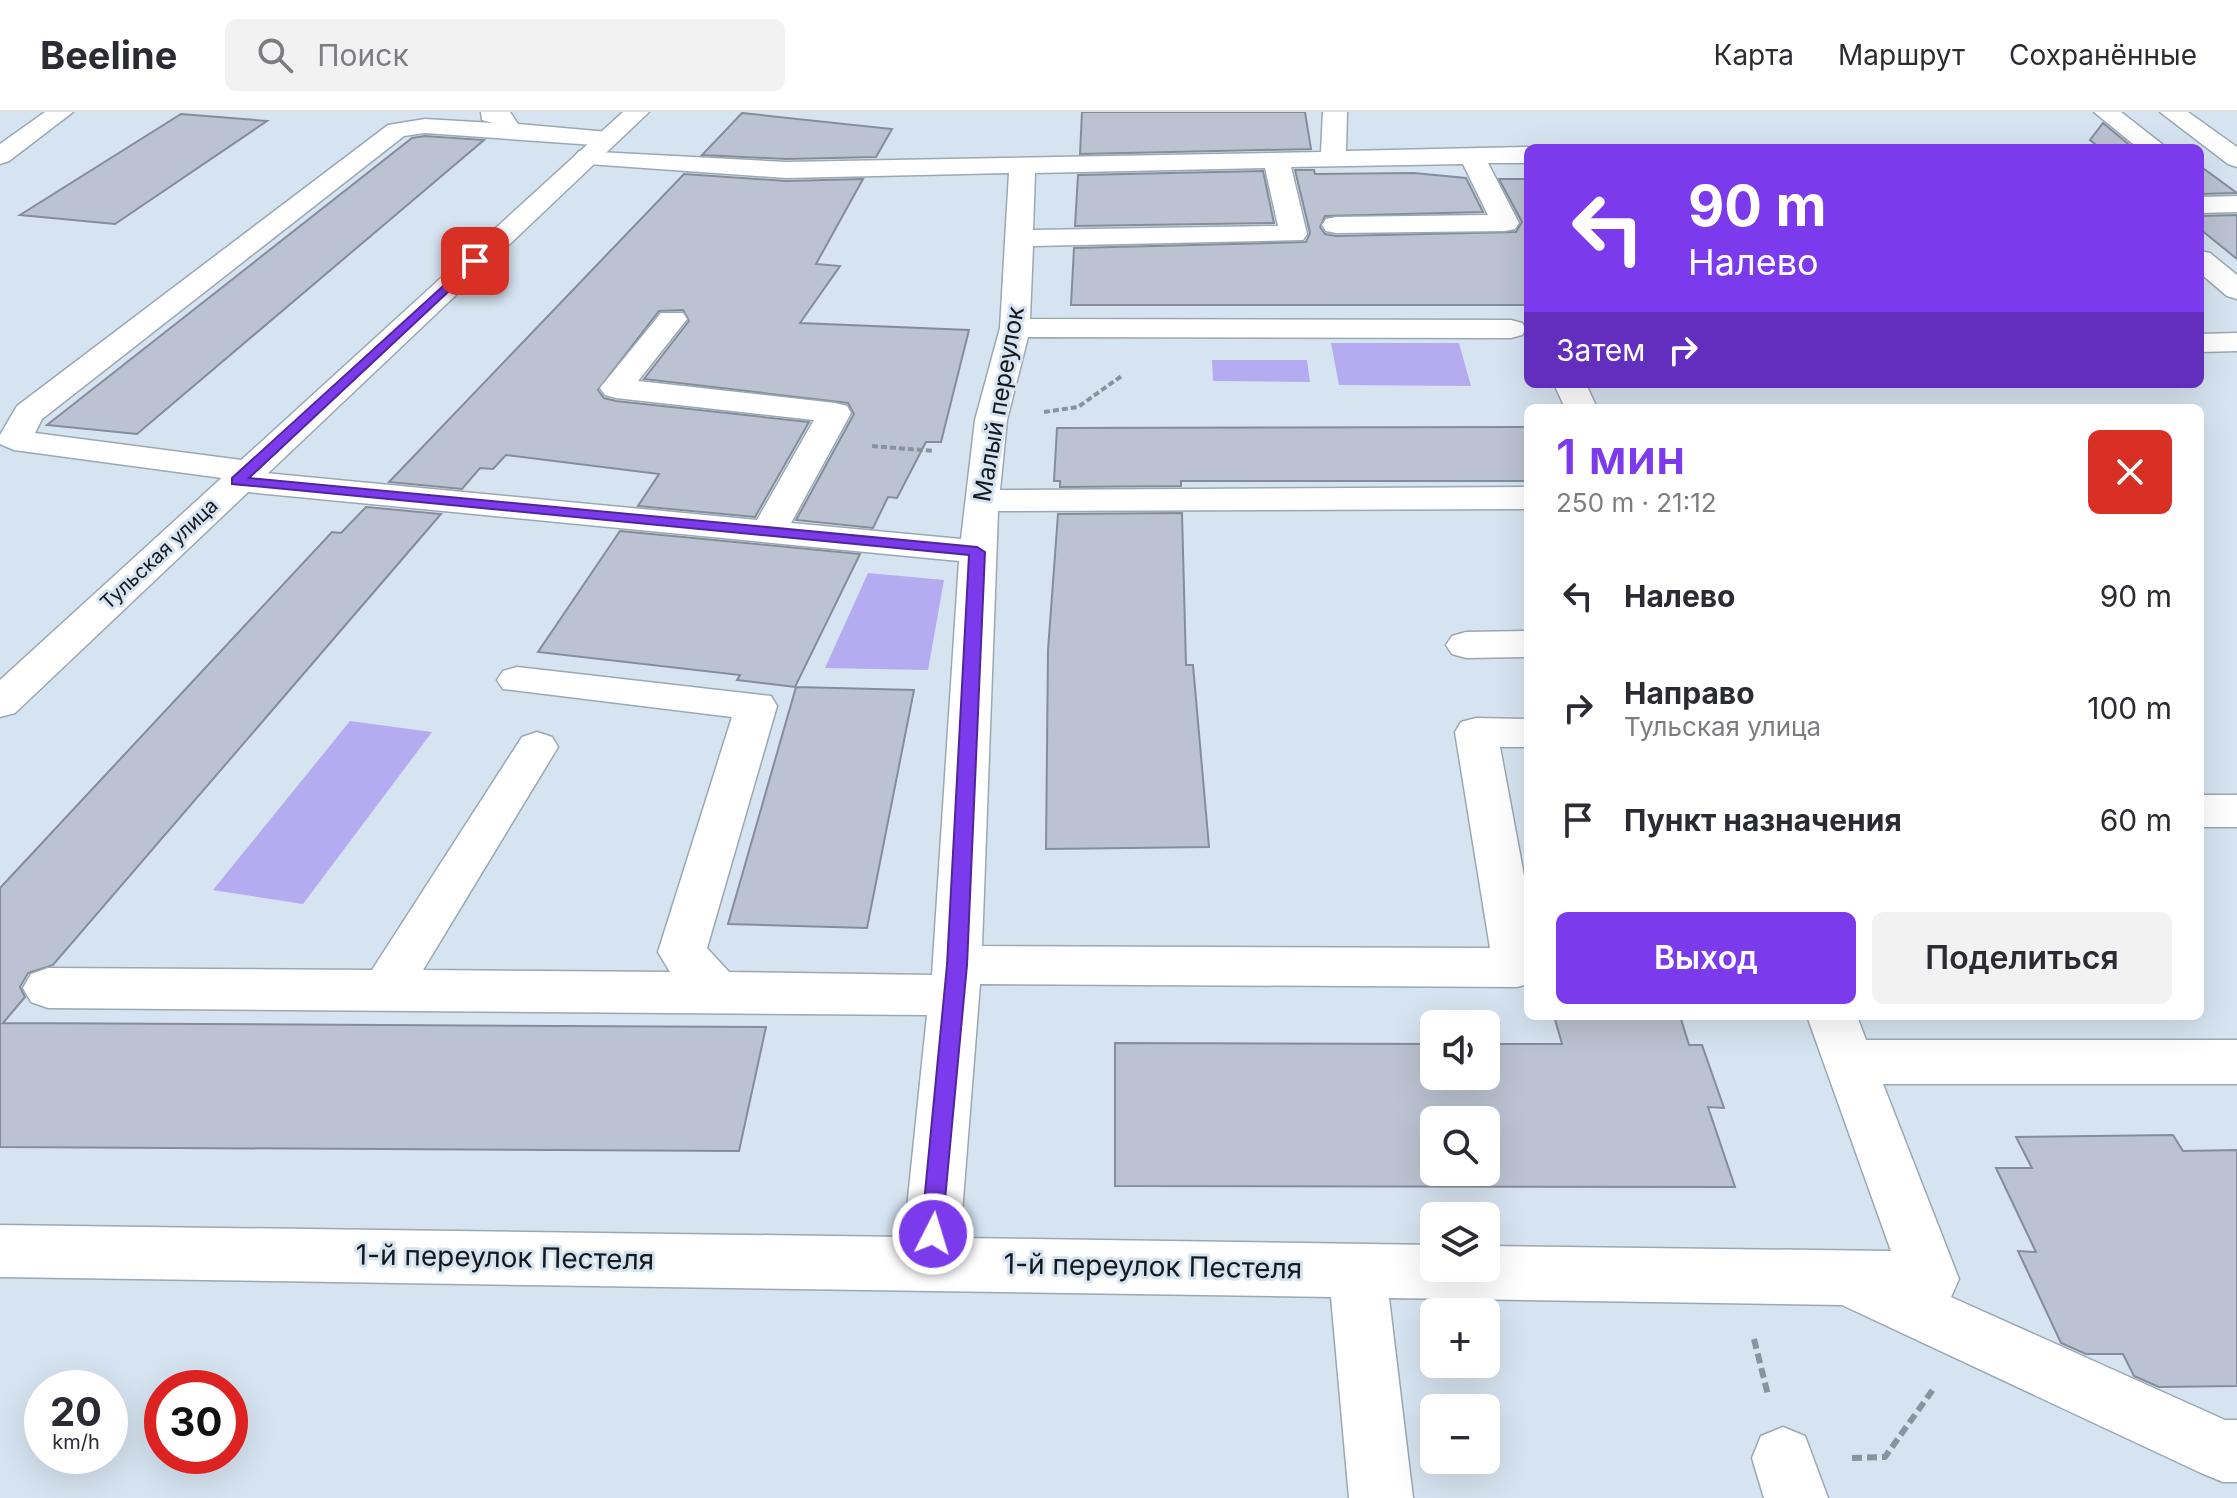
<!DOCTYPE html>
<html lang="ru">
<meta charset="utf-8">
<style>
body{margin:0;font-family:Inter,sans-serif;background:#f2f2f3;color:#2b2b33;height:100vh;display:flex;flex-direction:column;font-size:30px;white-space:nowrap}
*{box-sizing:border-box;margin:0}
p{font-size:26px;color:#7c7c81}
.icon{flex:none;width:44px;height:44px;fill:none;stroke:currentColor;stroke-width:2;stroke-linecap:round;stroke-linejoin:round}
.map{position:relative;flex:1;overflow:hidden}
.side{position:absolute;left:1524px;top:292px;width:680px;height:616px;display:flex;flex-direction:column;background:#fff;border-radius:12px;box-shadow:0 8px 32px #0002}
.side>*{flex:none}
.guide{position:absolute;left:1524px;top:32px;width:680px;height:244px;border-radius:12px;box-shadow:0 8px 32px #0002;background:#7c3aed;color:#fff;overflow:hidden}
.tools{position:absolute;left:1420px;top:898px;display:grid;gap:16px}
.tools a{display:grid;place-items:center;width:80px;height:80px;border-radius:12px;background:#fff;box-shadow:0 8px 32px #0002;font-size:40px}
.speed{position:absolute;left:24px;top:1258px;display:flex;gap:16px;font-size:40px;font-weight:700;text-align:center}
.speed>*{display:grid;place-content:center;width:104px;height:104px;border-radius:50%;background:#fff;box-shadow:0 8px 32px #0002;line-height:1}
.speed small{font-size:20px;font-weight:400}
.speed .limit{border:12px solid #d22;background:#fff;color:#111}
.pin{position:absolute;display:grid;place-items:center;width:68px;height:68px;color:#fff;margin:-34px;border-radius:16px;box-shadow:0 4px 12px #0006}
.me{position:absolute;width:88px;margin:-44px;rotate:5deg;stroke-linejoin:round;filter:drop-shadow(0 0 6px #0008)}
.turn{display:flex;align-items:center;gap:28px;height:168px;padding:0 32px;font-size:36px}
.turn .icon{width:104px;height:104px;stroke-width:2.5}
.turn b{display:block;font-size:56px;line-height:68px}
.then{display:flex;align-items:center;height:76px;padding:0 32px;background:#0003;gap:16px;font-size:30px}
.round{display:grid;place-items:center;flex:none;width:84px;height:84px;border-radius:12px;background:#f2f2f3}
.summary{display:flex;align-items:center;justify-content:space-between;height:136px;padding:0 32px}
h1{font-size:48px;font-weight:600;line-height:60px;color:#7c3aed}
.button{display:flex;gap:16px;margin-top:auto;padding:16px 32px}
.button a{flex:1;height:92px;border-radius:12px;background:#7c3aed;color:#fff;font-size:32px;font-weight:600;line-height:92px;text-align:center}
.button a+a{background:#f2f2f3;color:#2b2b33}
ul{padding:0;list-style:none}
li{display:flex;align-items:center;gap:24px;height:112px;padding:0 32px}
li div{flex:1}
li b{display:block;font-size:30px}
li em{font-style:normal}
header{display:flex;align-items:center;gap:48px;box-sizing:border-box;height:112px;padding:0 40px;background:#fff;border-bottom:2px solid #e1e1e2}
header strong{font-size:38px}
nav{display:flex;gap:44px;margin-inline-start:auto;font-size:28px}
.search{width:560px;height:72px;background:#f2f2f3;display:flex;align-items:center;gap:20px;box-sizing:border-box;padding:0 28px;border-radius:12px;color:#7c7c81;font-size:30px}
.map>svg:first-child{display:block}
.green{fill:#b4abf0}
.building{fill:#bbc2d1;stroke:#858c9b;stroke-width:2;fill-rule:evenodd}
.lines{fill:none;stroke-linecap:round;stroke-linejoin:round}
.minor-casing{stroke:#9aa8b4;stroke-width:3}
.major-casing{stroke:#9aa8b4;stroke-width:3}
.path-far1{stroke:#88939c;stroke-width:4;stroke-dasharray:6 3;stroke-linecap:butt}
.path{stroke:#88939c;stroke-width:6;stroke-dasharray:10 5;stroke-linecap:butt}
.minor{fill:#fff;fill-rule:evenodd}
.major{fill:#fff;fill-rule:evenodd}
.route{fill:#7c3aed;stroke:#51269a;stroke-width:2}
.labels{text-anchor:middle;stroke-width:6;stroke-linejoin:round;paint-order:stroke}
.far-street-label{font-size:20px;fill:#14191d;stroke:#d6e4f1}
.street-label{font-size:24px;fill:#14191d;stroke:#d6e4f1}
.near-street-label{font-size:28px;fill:#14191d;stroke:#d6e4f1}
</style>
<header>
<strong>Beeline</strong>
<div class="search"><svg class="icon" aria-label="search" viewBox="0 0 24 24"><circle cx="10" cy="10" r="6"/><path d="M15 15l6 6"/></svg>Поиск</div>
<nav><a>Карта</a><a>Маршрут</a><a>Сохранённые</a></nav>
</header>
<div class="map">
<svg width="2237" height="1386" viewBox="0 0 2237 1386">
<rect width="100%" height="100%" fill="#d6e4f1"/>
<path class="green" d="M 1331,231 L 1459,231 L 1471,274 L 1339,273 Z
M 1212,248 L 1307,248 L 1310,270 L 1213,269 Z
M 868,461 L 944,468 L 928,558 L 825,556 Z
M 350,609 L 432,620 L 303,792 L 213,778 Z"/>
<path class="building" d="M 1082,0 L 1305,0 L 1311,37 L 1080,42 Z
M 742,1 L 892,17 L 876,45 L 786,47 L 702,43 Z
M 181,2 L 267,9 L 115,112 L 20,103 Z
M 2103,11 L 2133,36 L 2100,36 L 2090,28 Z
M 425,24 L 484,28 L 137,322 L 47,313 L 412,26 Z
M 2200,54 L 2237,81 L 2200,82 Z
M 1295,58 L 1314,58 L 1315,62 L 1414,61 L 1466,66 L 1483,100 L 1325,104 L 1320,115 L 1325,122 L 1336,124 L 1516,120 L 1522,110 L 1499,67 L 1528,67 L 1528,193 L 1071,193 L 1074,136 L 1306,130 L 1310,121 Z
M 1263,59 L 1274,111 L 1075,114 L 1078,63 Z
M 684,62 L 786,69 L 863,67 L 816,152 L 840,154 L 800,211 L 969,218 L 941,330 L 926,330 L 897,386 L 888,385 L 873,416 L 796,408 L 854,302 L 848,291 L 644,267 L 689,209 L 683,198 L 659,199 L 598,278 L 604,286 L 616,289 L 809,310 L 755,405 L 638,394 L 659,362 L 506,343 L 493,357 L 480,356 L 462,377 L 389,370 Z
M 2237,103 L 2237,147 L 2200,117 L 2200,104 Z
M 1528,315 L 1528,369 L 1181,369 L 1181,374 L 1060,375 L 1060,369 L 1054,369 L 1057,316 Z
M 366,395 L 441,402 L 53,853 L 28,861 L 20,875 L 25,885 L 3,911 L 766,915 L 739,1039 L 0,1035 L 0,776 L 332,420 L 341,421 Z
M 1182,401 L 1186,553 L 1193,553 L 1209,735 L 1046,737 L 1048,538 L 1058,402 Z
M 620,419 L 860,442 L 795,575 L 737,568 L 740,563 L 538,540 Z
M 796,575 L 914,578 L 867,816 L 728,812 Z
M 1554,904 L 1680,904 L 1689,933 L 1702,933 L 1724,996 L 1708,995 L 1735,1075 L 1115,1074 L 1115,931 L 1434,932 L 1434,964 L 1486,964 L 1486,932 L 1562,932 ZM 1434,1008 L 1486,1008 L 1486,1060 L 1434,1060 Z
M 2173,1023 L 2183,1039 L 2237,1038 L 2237,1274 L 2159,1275 L 2134,1264 L 2123,1242 L 2086,1242 L 2061,1231 L 2018,1139 L 2036,1140 L 1996,1056 L 2032,1056 L 2016,1025 Z"/>
<g class="lines">
<g class="minor-casing">
<path id="minor" d="M 45,0 L 73,0 L 9,49 L 0,52 L 0,32 Z
M 481,0 L 510,0 L 518,12 L 608,20 L 620,27 L 608,34 L 425,21 L 404,24 L 42,307 L 35,321 L 249,349 L 261,352 L 265,361 L 757,408 L 814,308 L 616,286 L 605,283 L 600,276 L 661,201 L 683,201 L 687,207 L 638,269 L 835,291 L 847,294 L 851,301 L 791,411 L 961,427 L 975,308 L 1000,216 L 1009,61 L 786,66 L 588,52 L 579,49 L 575,44 L 579,39 L 786,50 L 1321,40 L 1323,0 L 1347,0 L 1346,39 L 1528,35 L 1530,36 L 1528,51 L 1488,51 L 1519,111 L 1515,117 L 1505,119 L 1336,121 L 1326,119 L 1322,113 L 1326,107 L 1336,105 L 1488,103 L 1463,52 L 1291,55 L 1307,122 L 1303,128 L 1033,134 L 1030,207 L 1511,208 L 1522,211 L 1526,217 L 1522,223 L 1511,226 L 1028,225 L 1007,308 L 1000,378 L 1528,375 L 1528,397 L 998,399 L 982,834 L 1490,836 L 1455,620 L 1461,610 L 1476,606 L 1528,607 L 1528,635 L 1500,635 L 1528,785 L 1528,872 L 1517,875 L 980,872 L 960,1126 L 1434,1133 L 1434,1156 L 1486,1156 L 1486,1134 L 1891,1139 L 1807,904 L 1857,904 L 1866,928 L 2237,928 L 2237,972 L 1883,972 L 1959,1167 L 1951,1185 L 2225,1308 L 2237,1308 L 2237,1370 L 2223,1370 L 2201,1361 L 1842,1193 L 1389,1186 L 1413,1386 L 1349,1386 L 1331,1185 L 0,1165 L 0,1113 L 904,1125 L 927,903 L 48,896 L 31,890 L 23,876 L 31,862 L 48,856 L 372,858 L 522,625 L 537,620 L 552,625 L 558,635 L 423,858 L 670,860 L 658,840 L 732,605 L 503,577 L 497,568 L 503,559 L 517,555 L 771,584 L 777,594 L 707,836 L 729,860 L 932,863 L 959,449 L 237,379 L 225,376 L 220,369 L 222,366 L 14,338 L 0,332 L 0,323 L 17,294 L 388,13 L 425,7 L 493,11 L 482,8 ZM 1265,56 L 1278,114 L 1033,118 L 1035,61 Z
M 2094,0 L 2121,0 L 2167,36 L 2138,36 Z
M 2160,0 L 2188,0 L 2237,35 L 2237,55 L 2228,52 Z
M 2237,84 L 2237,100 L 2200,101 L 2200,85 Z
M 2200,139 L 2210,141 L 2237,163 L 2237,187 L 2227,184 L 2200,161 Z
M 2237,221 L 2237,239 L 2200,240 L 2200,222 Z
M 1554,272 L 1586,272 L 1597,296 L 1565,296 Z
M 1528,519 L 1528,545 L 1466,546 L 1452,542 L 1446,533 L 1452,524 L 1466,520 Z
M 2200,683 L 2237,683 L 2237,715 L 2200,715 Z
M 1783,1315 L 1805,1324 L 1828,1386 L 1764,1386 L 1752,1346 L 1761,1324 Z"/>
</g>
<g class="major-casing">
<path id="major" d="M 623,0 L 649,0 L 15,601 L 0,605 L 0,568 Z"/>
</g>
<path class="path-far1" d="M 1044,300 L 1078,295 L 1123,263
M 872,334 L 934,339"/>
<path class="path" d="M 1754,1227 L 1768,1283
M 1852,1346 L 1885,1345 L 1934,1276"/>
<use href="#minor" class="minor"/>
<use href="#major" class="major"/>
</g>
<path class="route" d="M 475,145 L 481,149 L 479,151 L 249,366 L 977,435 L 985,440 L 967,853 L 941,1130 L 933,1133 L 924,1130 L 921,1122 L 947,853 L 969,443 L 232,372 L 232,366 Z"/>
<g class="labels">
<g class="far-street-label">
<text transform="translate(159 442) rotate(-43)" y="7">Тульская улица</text>
</g>
<g class="street-label">
<text transform="translate(999 292) rotate(-80)" y="8">Малый переулок</text>
</g>
<g class="near-street-label">
<text transform="translate(505 1145) rotate(1)" y="10">1-й переулок Пестеля</text>
<text transform="translate(1153 1154) rotate(1)" y="10">1-й переулок Пестеля</text>
</g>
</g>
</svg>
<div class="tools">
<a><svg class="icon" aria-label="sound" viewBox="0 0 24 24"><path d="M4 9h4l5-4v14l-5-4H4zM17 9q2 3 0 6"/></svg></a>
<a><svg class="icon" aria-label="search" viewBox="0 0 24 24"><circle cx="10" cy="10" r="6"/><path d="M15 15l6 6"/></svg></a>
<a><svg class="icon" aria-label="layers" viewBox="0 0 24 24"><path d="M12 4l9 5-9 5-9-5zM3 14l9 5 9-5"/></svg></a>
<a>+</a>
<a>−</a>
</div>
<div class="speed"><div>20<small>km/h</small></div><div class="limit">30</div></div>
<div class="pin" style="left:475px;top:149px;background:#d93025"><svg class="icon" aria-label="arrive" viewBox="0 0 24 24"><path d="M6 21V4h12l-3 4 3 4H6"/></svg></div>
<svg class="me" style="left:933px;top:1122px" viewBox="-20 -20 40 40"><circle r="17" fill="#7c3aed" stroke="#fff" stroke-width="3"/><path d="M0-11L8 9 0 5-8 9z" fill="#fff"/></svg>
<div class="guide">
<div class="turn"><svg class="icon" aria-label="left" viewBox="0 0 24 24"><path d="M17 20v-9H6M10 6l-5 5 5 5"/></svg><div><b>90 m</b>Налево</div></div>
<div class="then">Затем<svg class="icon" aria-label="right" viewBox="0 0 24 24"><path d="M7 20v-9h11M14 6l5 5-5 5"/></svg></div>
</div>
<section class="side">
<div class="summary"><div><h1>1 мин</h1><p>250 m · 21:12</p></div><a class="round" style="background:#d93025;color:#fff"><svg class="icon" aria-label="close" viewBox="0 0 24 24"><path d="M6 6l12 12M18 6L6 18"/></svg></a></div>
<ul>
<li><svg class="icon" aria-label="left" viewBox="0 0 24 24"><path d="M17 20v-9H6M10 6l-5 5 5 5"/></svg><div><b>Налево</b></div><em>90 m</em></li>
<li><svg class="icon" aria-label="right" viewBox="0 0 24 24"><path d="M7 20v-9h11M14 6l5 5-5 5"/></svg><div><b>Направо</b><p>Тульская улица</p></div><em>100 m</em></li>
<li><svg class="icon" aria-label="arrive" viewBox="0 0 24 24"><path d="M6 21V4h12l-3 4 3 4H6"/></svg><div><b>Пункт назначения</b></div><em>60 m</em></li>
</ul>
<div class="button"><a>Выход</a><a>Поделиться</a></div>
</section>
</div>
